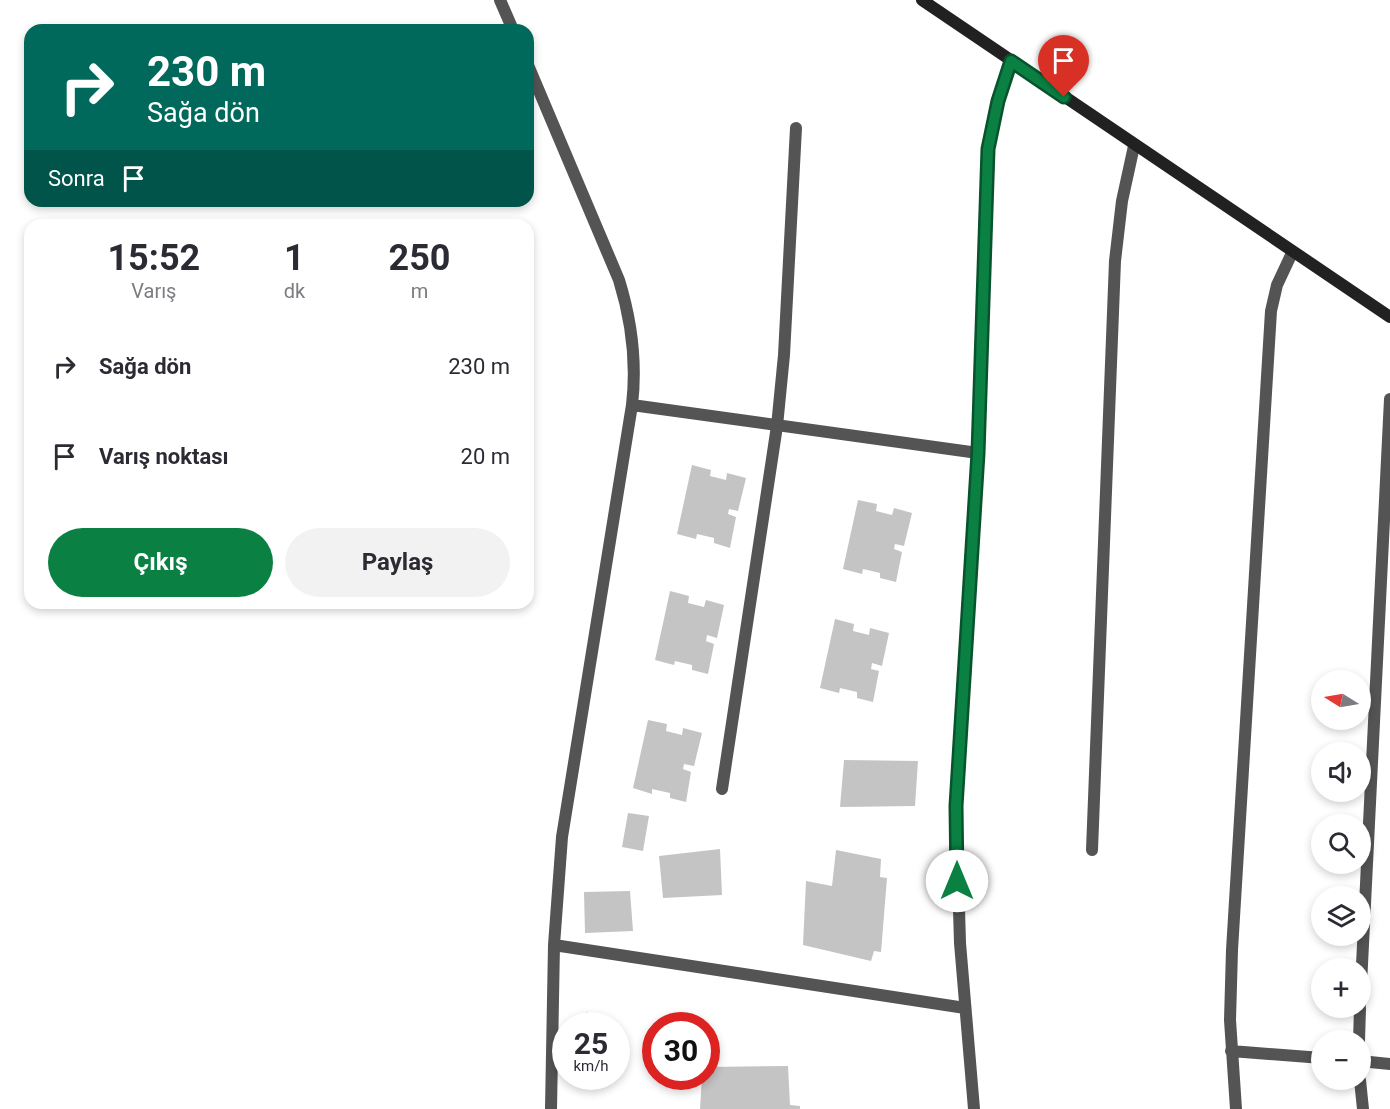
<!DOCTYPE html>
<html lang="tr">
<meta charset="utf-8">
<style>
body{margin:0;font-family:Roboto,sans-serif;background:#f2f2f3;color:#2b2b33;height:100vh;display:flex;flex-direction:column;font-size:22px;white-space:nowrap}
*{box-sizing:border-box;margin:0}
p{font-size:20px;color:#7c7c81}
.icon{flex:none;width:33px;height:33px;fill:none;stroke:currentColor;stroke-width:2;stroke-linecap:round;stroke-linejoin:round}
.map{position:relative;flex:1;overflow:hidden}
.panel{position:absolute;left:24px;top:219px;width:510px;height:390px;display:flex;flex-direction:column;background:#fff;border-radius:18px;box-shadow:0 3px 9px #0003}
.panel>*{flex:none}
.hud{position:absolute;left:24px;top:24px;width:510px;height:183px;border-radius:18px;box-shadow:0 3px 9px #0003;background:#00695c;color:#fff;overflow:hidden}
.needle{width:39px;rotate:281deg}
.fabs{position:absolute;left:1311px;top:670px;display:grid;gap:12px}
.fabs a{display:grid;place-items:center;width:60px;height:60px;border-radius:50%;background:#fff;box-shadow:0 3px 9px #0003;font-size:30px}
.speed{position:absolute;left:552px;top:1012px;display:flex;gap:12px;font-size:30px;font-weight:700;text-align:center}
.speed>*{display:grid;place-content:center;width:78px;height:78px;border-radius:50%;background:#fff;box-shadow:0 3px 9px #0003;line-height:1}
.speed small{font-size:15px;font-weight:400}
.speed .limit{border:9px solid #d22;background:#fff;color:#111}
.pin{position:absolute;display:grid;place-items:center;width:51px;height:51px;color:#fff;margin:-62px -26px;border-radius:50% 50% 50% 0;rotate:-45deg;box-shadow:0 0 6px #0007}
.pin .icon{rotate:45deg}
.me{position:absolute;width:66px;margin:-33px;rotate:0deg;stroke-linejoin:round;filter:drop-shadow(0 0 4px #0008)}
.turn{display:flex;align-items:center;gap:21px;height:126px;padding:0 24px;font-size:27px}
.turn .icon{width:78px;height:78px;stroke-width:2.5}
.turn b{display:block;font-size:42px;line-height:51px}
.then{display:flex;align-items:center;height:57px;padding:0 24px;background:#0003;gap:12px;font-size:22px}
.eta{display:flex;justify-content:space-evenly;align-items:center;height:102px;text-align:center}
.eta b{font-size:36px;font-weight:700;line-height:42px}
.cta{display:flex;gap:12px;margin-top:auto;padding:12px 24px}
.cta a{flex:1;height:69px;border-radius:36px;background:#0b8043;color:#fff;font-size:24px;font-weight:700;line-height:69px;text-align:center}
.cta a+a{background:#f2f2f3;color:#2b2b33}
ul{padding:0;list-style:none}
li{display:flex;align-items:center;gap:18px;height:90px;padding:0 24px}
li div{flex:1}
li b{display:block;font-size:22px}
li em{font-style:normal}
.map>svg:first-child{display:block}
.building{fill:#c4c4c4}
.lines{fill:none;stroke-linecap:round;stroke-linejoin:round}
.lane{stroke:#545454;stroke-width:12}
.street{stroke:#545454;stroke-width:12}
.secondary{stroke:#212121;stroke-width:12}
.route-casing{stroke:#07532c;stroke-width:15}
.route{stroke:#0b8043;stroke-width:10}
</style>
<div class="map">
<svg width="1390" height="1109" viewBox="0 0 1390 1109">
<rect width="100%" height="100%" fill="#fff"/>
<path class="building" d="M 692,465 L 711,470 L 710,476 L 726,480 L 727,473 L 746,478 L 738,511 L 729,509 L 728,514 L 736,517 L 730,548 L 714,543 L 714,538 L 697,534 L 696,539 L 677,534 Z
M 858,500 L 877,504 L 876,511 L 892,515 L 894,508 L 912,513 L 904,546 L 895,544 L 894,549 L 902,552 L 896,582 L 880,578 L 880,573 L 863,569 L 862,574 L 843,569 Z
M 670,591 L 689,596 L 688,603 L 704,607 L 706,600 L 724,605 L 717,638 L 707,635 L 706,641 L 714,644 L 708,674 L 692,670 L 692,665 L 675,661 L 674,665 L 655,660 Z
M 835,619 L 854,624 L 853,631 L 869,635 L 870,628 L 889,633 L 882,666 L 872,663 L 871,669 L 879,671 L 873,702 L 857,698 L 857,692 L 840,688 L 839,693 L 820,688 Z
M 648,720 L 667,724 L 666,731 L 682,735 L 683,728 L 702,733 L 694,766 L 684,764 L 683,769 L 691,772 L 686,802 L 670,798 L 670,793 L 652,789 L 652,794 L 633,788 Z
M 844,760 L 918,761 L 915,806 L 840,807 Z
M 628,813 L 649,816 L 643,851 L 622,847 Z
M 720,849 L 722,895 L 663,898 L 659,856 Z
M 836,850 L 881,859 L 880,877 L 887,878 L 881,952 L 874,951 L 871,961 L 803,945 L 806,881 L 832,886 Z
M 630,891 L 633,931 L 585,933 L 584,892 Z
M 586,1012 L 609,1017 L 607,1026 L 583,1026 Z
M 788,1066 L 790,1105 L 800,1106 L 800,1109 L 700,1109 L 702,1077 L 706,1077 L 706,1067 Z"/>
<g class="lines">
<path class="lane" d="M 722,789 L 777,426 L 784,355 L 796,128
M 1092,850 L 1115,261 L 1122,201 L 1134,146
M 1360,1005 L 1390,399
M 1359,1041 L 1360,1008
M 1360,1080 L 1363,1109"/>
<path class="street" d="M 500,0 L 513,30
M 528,65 L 619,280 C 632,322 637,362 632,405
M 554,945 L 965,1008
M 1231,1051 L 1322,1058
M 1360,1061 L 1390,1064
M 551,1109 L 554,945 L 562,837 L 632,405 L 978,453
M 974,1109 L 960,943 L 956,806 L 978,453 L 988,149 L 998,101 L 1011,61
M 1236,1109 L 1230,1020 L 1232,950 L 1271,311 L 1277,285 L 1292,253"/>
<path class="secondary" d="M 922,0 L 1390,317"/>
</g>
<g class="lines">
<g class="route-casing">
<path id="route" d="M 957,881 L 956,806 L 978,453 L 988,149 L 998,101 L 1011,61 L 1064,97"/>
</g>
<use href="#route" class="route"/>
</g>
</svg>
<div class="fabs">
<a><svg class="needle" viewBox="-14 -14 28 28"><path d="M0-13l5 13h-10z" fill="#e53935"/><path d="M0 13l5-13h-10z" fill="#7c7c81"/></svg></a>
<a><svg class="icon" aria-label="sound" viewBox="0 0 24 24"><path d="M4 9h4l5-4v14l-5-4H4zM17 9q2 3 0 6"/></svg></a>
<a><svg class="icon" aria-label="search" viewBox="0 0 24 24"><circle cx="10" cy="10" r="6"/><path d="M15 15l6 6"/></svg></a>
<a><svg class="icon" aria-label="layers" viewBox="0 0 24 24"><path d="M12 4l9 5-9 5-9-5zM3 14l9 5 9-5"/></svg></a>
<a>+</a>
<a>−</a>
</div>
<div class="speed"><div>25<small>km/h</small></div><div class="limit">30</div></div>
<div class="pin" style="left:1064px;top:97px;background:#d93025"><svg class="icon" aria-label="arrive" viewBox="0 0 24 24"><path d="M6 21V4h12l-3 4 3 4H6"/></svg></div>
<svg class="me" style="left:957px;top:881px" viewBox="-20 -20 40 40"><circle r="19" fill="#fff"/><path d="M0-13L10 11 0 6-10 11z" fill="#0b8043"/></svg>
<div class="hud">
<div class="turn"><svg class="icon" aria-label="right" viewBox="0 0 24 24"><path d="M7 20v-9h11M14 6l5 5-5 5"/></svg><div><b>230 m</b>Sağa dön</div></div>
<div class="then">Sonra<svg class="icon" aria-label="arrive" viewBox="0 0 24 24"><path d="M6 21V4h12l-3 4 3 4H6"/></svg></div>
</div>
<section class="panel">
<div class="eta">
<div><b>15:52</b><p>Varış</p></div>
<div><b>1</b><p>dk</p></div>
<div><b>250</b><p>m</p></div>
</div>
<ul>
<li><svg class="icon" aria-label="right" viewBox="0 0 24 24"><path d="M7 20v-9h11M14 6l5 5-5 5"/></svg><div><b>Sağa dön</b></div><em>230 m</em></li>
<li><svg class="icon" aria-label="arrive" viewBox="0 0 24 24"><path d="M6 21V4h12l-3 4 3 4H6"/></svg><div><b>Varış noktası</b></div><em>20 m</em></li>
</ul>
<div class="cta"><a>Çıkış</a><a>Paylaş</a></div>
</section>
</div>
